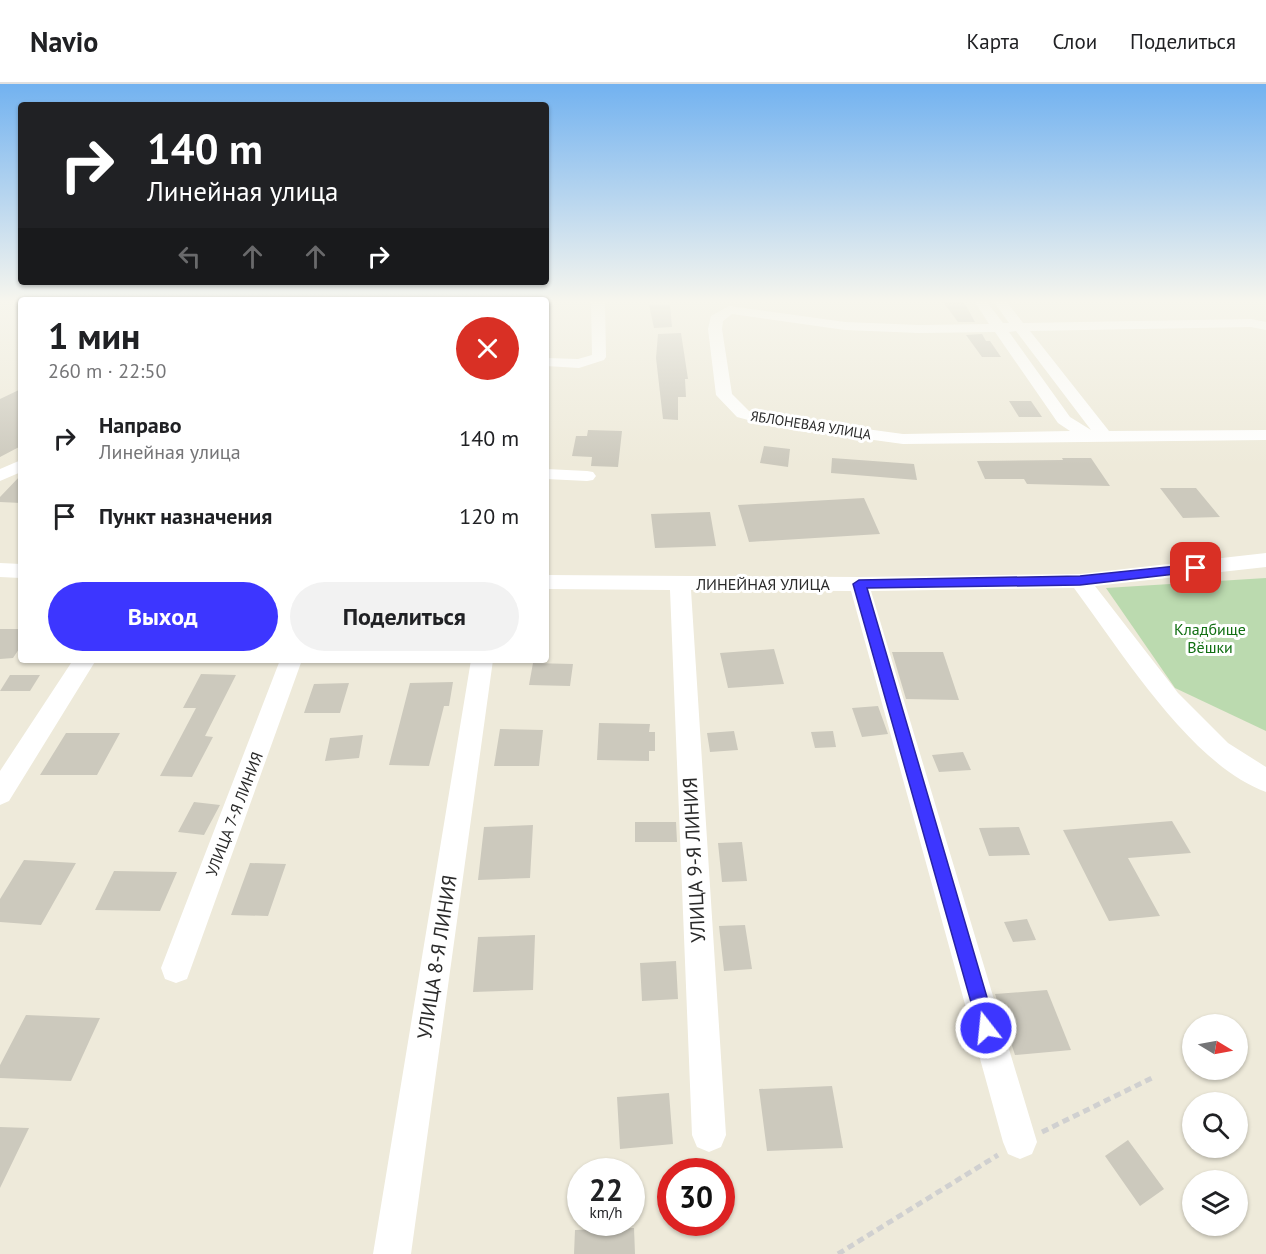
<!DOCTYPE html>
<html lang="ru">
<meta charset="utf-8">
<style>
body{margin:0;font-family:"PT Sans",sans-serif;background:#f2f2f2;color:#202124;height:100vh;display:flex;flex-direction:column;font-size:22px;white-space:nowrap}
*{box-sizing:border-box;margin:0}
p{font-size:20px;color:#757577}
.icon{flex:none;width:33px;height:33px;fill:none;stroke:currentColor;stroke-width:2;stroke-linecap:round;stroke-linejoin:round}
.map{position:relative;flex:1;overflow:hidden}
.side{position:absolute;left:18px;top:213px;width:531px;height:366px;display:flex;flex-direction:column;background:#fff;border-radius:6px;box-shadow:0 2px 4px #0004}
.side>*{flex:none}
.top-card{position:absolute;left:18px;top:18px;width:531px;height:183px;border-radius:6px;box-shadow:0 2px 4px #0004;background:#202124;color:#fff;overflow:hidden}
.needle{width:39px;rotate:100deg}
.buttons{position:absolute;left:1182px;top:930px;display:grid;gap:12px}
.buttons a{display:grid;place-items:center;width:66px;height:66px;border-radius:50%;background:#fff;box-shadow:0 2px 4px #0004;font-size:30px}
.speed{position:absolute;left:567px;top:1074px;display:flex;gap:12px;font-size:30px;font-weight:700;text-align:center}
.speed>*{display:grid;place-content:center;width:78px;height:78px;border-radius:50%;background:#fff;box-shadow:0 2px 4px #0004;line-height:1}
.speed small{font-size:15px;font-weight:400}
.speed .limit{border:9px solid #d22;background:#fff;color:#111}
.pin{position:absolute;display:grid;place-items:center;width:51px;height:51px;color:#fff;margin:-26px;border-radius:12px;box-shadow:0 3px 9px #0006}
.me{position:absolute;width:66px;margin:-33px;rotate:344deg;stroke-linejoin:round;filter:drop-shadow(0 0 4px #0008)}
.turn{display:flex;align-items:center;gap:21px;height:126px;padding:0 30px;font-size:27px}
.turn .icon{width:78px;height:78px;stroke-width:2.5}
.turn b{display:block;font-size:42px;line-height:51px}
.lanes{display:flex;align-items:center;height:57px;padding:0 30px;background:#0003;justify-content:center;gap:30px;direction:ltr}
.lanes .off{opacity:.35}
.round{display:grid;place-items:center;flex:none;width:63px;height:63px;border-radius:32px;background:#f2f2f2}
.headline{display:flex;align-items:center;justify-content:space-between;height:102px;padding:0 30px}
h1{font-size:36px;font-weight:600;line-height:45px}
.primary-button{display:flex;gap:12px;margin-top:auto;padding:12px 30px}
.primary-button a{flex:1;height:69px;border-radius:36px;background:#3d36ff;color:#fff;font-size:24px;font-weight:600;line-height:69px;text-align:center}
.primary-button a+a{background:#f2f2f2;color:#202124}
ul{padding:0;list-style:none}
li{display:flex;align-items:center;gap:18px;height:78px;padding:0 30px}
li div{flex:1}
li b{display:block;font-size:22px}
li em{font-style:normal}
header{display:flex;align-items:center;gap:36px;box-sizing:border-box;height:84px;padding:0 30px;background:#fff;border-bottom:2px solid #e0e0e0}
header strong{font-size:28px}
nav{display:flex;gap:33px;margin-inline-start:auto;font-size:21px}
.map>svg:first-child{display:block}
.cemetery{fill:#bbdaaf}
.building{fill:#ccc9bd}
.lines{fill:none;stroke-linecap:round;stroke-linejoin:round}
.path{stroke:#d0d0d0;stroke-width:5;stroke-dasharray:7 4.5;stroke-linecap:butt}
.minor{fill:#fff;fill-rule:evenodd}
.route{fill:#3d36ff;stroke:#2823a6;stroke-width:1.5}
.labels{text-anchor:middle;stroke-width:6;stroke-linejoin:round;paint-order:stroke}
.far-street-label{font-size:14px;fill:#2a2a2a;stroke:#fff}
.street-label{font-size:16px;fill:#2a2a2a;stroke:#fff}
.park-label{font-size:16px;fill:#126f13;stroke:#fff}
.near-street-label{font-size:20px;fill:#2a2a2a;stroke:#fff}
</style>
<header>
<strong>Navio</strong>
<nav><a>Карта</a><a>Слои</a><a>Поделиться</a></nav>
</header>
<div class="map">
<svg width="1266" height="1170" viewBox="0 0 1266 1170">
<rect width="100%" height="100%" fill="#eeeada"/>
<path class="cemetery" d="M 1266,494 L 1266,647 L 1175,604 L 1106,504 Z"/>
<path class="building" d="M 943,218 L 964,218 L 975,238 L 958,238 Z
M 649,221 L 670,221 L 672,243 L 654,244 Z
M 681,249 L 688,295 L 685,295 L 686,313 L 678,313 L 678,336 L 663,335 L 656,274 L 658,250 Z
M 982,250 L 986,257 L 990,257 L 1001,273 L 982,273 L 966,251 Z
M 21,305 L 21,362 L 0,373 L 0,315 Z
M 1009,317 L 1031,317 L 1042,333 L 1019,333 Z
M 588,346 L 622,347 L 618,383 L 591,382 L 592,373 L 572,372 L 576,352 L 587,352 Z
M 764,362 L 790,365 L 788,383 L 760,379 Z
M 832,374 L 914,380 L 917,396 L 831,389 Z
M 1062,374 L 1091,374 L 1110,402 L 1027,400 L 1024,395 L 985,395 L 977,377 L 1063,376 Z
M 21,391 L 21,419 L 0,418 L 0,413 Z
M 1160,404 L 1196,404 L 1220,433 L 1183,434 Z
M 864,414 L 880,450 L 749,458 L 738,421 Z
M 710,428 L 716,462 L 655,464 L 651,430 Z
M 0,545 L 21,545 L 21,562 L 13,574 L 0,575 Z
M 774,565 L 784,600 L 728,604 L 720,569 Z
M 892,568 L 943,568 L 959,616 L 906,615 Z
M 533,579 L 573,580 L 570,602 L 529,601 Z
M 201,590 L 236,591 L 205,652 L 213,653 L 192,693 L 160,692 L 196,624 L 183,624 Z
M 10,591 L 40,591 L 30,607 L 0,607 Z
M 453,598 L 449,622 L 444,622 L 429,682 L 389,681 L 410,599 Z
M 349,599 L 340,629 L 304,629 L 314,600 Z
M 878,622 L 888,650 L 862,653 L 852,624 Z
M 599,639 L 650,640 L 649,648 L 655,648 L 655,667 L 649,667 L 649,677 L 597,676 Z
M 500,645 L 543,646 L 539,682 L 494,682 Z
M 734,647 L 738,666 L 710,668 L 707,649 Z
M 833,647 L 836,663 L 815,664 L 811,648 Z
M 66,649 L 120,649 L 97,691 L 40,691 Z
M 363,651 L 359,674 L 325,677 L 330,654 Z
M 963,668 L 971,686 L 939,688 L 932,671 Z
M 194,718 L 220,721 L 204,751 L 178,748 Z
M 1172,737 L 1191,769 L 1128,774 L 1160,832 L 1109,837 L 1063,746 Z
M 635,738 L 676,738 L 677,758 L 635,758 Z
M 533,741 L 530,794 L 478,796 L 484,743 Z
M 1019,743 L 1030,771 L 989,772 L 979,744 Z
M 742,758 L 747,797 L 722,798 L 718,759 Z
M 24,776 L 76,779 L 41,841 L 0,838 L 0,815 Z
M 250,779 L 286,780 L 268,832 L 231,831 Z
M 114,787 L 177,788 L 160,827 L 95,826 Z
M 1027,835 L 1036,856 L 1013,858 L 1004,838 Z
M 745,841 L 752,885 L 724,887 L 719,842 Z
M 535,851 L 533,906 L 473,908 L 478,853 Z
M 676,877 L 678,915 L 642,917 L 640,879 Z
M 1047,906 L 1071,966 L 1015,971 L 995,910 Z
M 26,931 L 100,934 L 71,997 L 0,994 L 0,981 Z
M 832,1002 L 843,1064 L 767,1067 L 759,1005 Z
M 669,1009 L 673,1060 L 620,1065 L 617,1013 Z
M 0,1043 L 29,1044 L 0,1104 Z
M 1128,1056 L 1164,1105 L 1140,1122 L 1105,1072 Z
M 634,1144 L 635,1170 L 574,1170 L 575,1146 Z"/>
<g class="lines">
<path class="path" d="M 1042,1048 L 1154,993
M 838,1170 L 998,1071"/>
<path class="minor" d="M 591,218 L 605,218 L 606,273 L 604,276 L 579,284 L 546,282 L 546,274 L 578,275 L 592,271 Z
M 975,218 L 987,218 L 1003,239 L 1009,239 L 994,218 L 1007,218 L 1023,239 L 1251,235 L 1266,238 L 1266,246 L 1251,243 L 1030,247 L 1109,347 L 1266,346 L 1266,356 L 903,360 L 771,342 L 737,333 L 716,311 L 708,245 L 711,232 L 729,222 L 845,238 L 919,241 L 989,240 ZM 732,230 L 845,246 L 919,249 L 995,248 L 1058,339 L 1070,347 L 903,350 L 771,332 L 749,327 L 732,310 L 722,245 L 723,237 ZM 1016,247 L 1091,346 L 1070,333 L 1009,248 Z
M 21,376 L 21,388 L 0,397 L 0,385 Z
M 546,385 L 587,387 L 593,388 L 596,392 L 593,396 L 587,397 L 546,395 Z
M 1266,469 L 1266,483 L 1095,502 L 1178,609 L 1228,659 L 1266,683 L 1266,708 C 1191,681 1121,567 1074,504 L 871,507 L 1037,1058 L 1032,1070 L 1020,1075 L 1008,1070 L 1003,1058 L 851,507 L 691,506 L 726,1051 L 721,1063 L 709,1068 L 697,1063 L 692,1051 L 670,506 L 546,505 L 546,491 L 859,493 L 1080,490 Z
M 0,479 L 21,480 L 21,494 L 0,493 Z
M 73,576 L 96,576 L 9,717 L 0,721 L 0,687 Z
M 280,576 L 302,576 L 191,884 L 187,895 L 176,899 L 165,895 L 161,884 Z
M 471,576 L 493,576 L 411,1170 L 373,1170 Z"/>
</g>
<linearGradient id="sky" x2="0" y2="1"><stop stop-color="#72b2f0"/><stop offset="0.57" stop-color="#f7f6ee"/><stop offset="1" stop-color="#f7f6ee" stop-opacity="0"/></linearGradient>
<rect width="1266" height="381" fill="url(#sky)"/>
<path class="route" d="M 1196,480 L 1202,484 L 1201,487 L 1080,501 L 867,504 L 996,944 L 993,950 L 986,953 L 980,950 L 853,500 L 859,496 L 1080,492 Z"/>
<g class="labels">
<g class="far-street-label">
<text transform="translate(811 341) rotate(9)" y="5">ЯБЛОНЕВАЯ УЛИЦА</text>
</g>
<g class="street-label">
<text x="763" y="506">ЛИНЕЙНАЯ УЛИЦА</text>
<text transform="translate(234 730) rotate(-69)" y="6">УЛИЦА 7-Я ЛИНИЯ</text>
</g>
<g class="park-label">
<text x="1210" y="551">Кладбище<tspan x="1210" dy="18">Вёшки</tspan></text>
</g>
<g class="near-street-label">
<text transform="translate(694 776) rotate(-93)" y="7">УЛИЦА 9-Я ЛИНИЯ</text>
<text transform="translate(437 873) rotate(-81)" y="7">УЛИЦА 8-Я ЛИНИЯ</text>
</g>
</g>
</svg>
<div class="buttons">
<a><svg class="needle" viewBox="-14 -14 28 28"><path d="M0-13l5 13h-10z" fill="#e53935"/><path d="M0 13l5-13h-10z" fill="#757577"/></svg></a>
<a><svg class="icon" aria-label="search" viewBox="0 0 24 24"><circle cx="10" cy="10" r="6"/><path d="M15 15l6 6"/></svg></a>
<a><svg class="icon" aria-label="layers" viewBox="0 0 24 24"><path d="M12 4l9 5-9 5-9-5zM3 14l9 5 9-5"/></svg></a>
</div>
<div class="speed"><div>22<small>km/h</small></div><div class="limit">30</div></div>
<div class="pin" style="left:1196px;top:484px;background:#d93025"><svg class="icon" aria-label="arrive" viewBox="0 0 24 24"><path d="M6 21V4h12l-3 4 3 4H6"/></svg></div>
<svg class="me" style="left:986px;top:944px" viewBox="-20 -20 40 40"><circle r="17" fill="#3d36ff" stroke="#fff" stroke-width="3"/><path d="M0-11L8 9 0 5-8 9z" fill="#fff"/></svg>
<div class="top-card">
<div class="turn"><svg class="icon" aria-label="right" viewBox="0 0 24 24"><path d="M7 20v-9h11M14 6l5 5-5 5"/></svg><div><b>140 m</b>Линейная улица</div></div>
<div class="lanes"><svg class="icon off" aria-label="left" viewBox="0 0 24 24"><path d="M17 20v-9H6M10 6l-5 5 5 5"/></svg><svg class="icon off" aria-label="ahead" viewBox="0 0 24 24"><path d="M12 20V5M6 11l6-6 6 6"/></svg><svg class="icon off" aria-label="ahead" viewBox="0 0 24 24"><path d="M12 20V5M6 11l6-6 6 6"/></svg><svg class="icon" aria-label="right" viewBox="0 0 24 24"><path d="M7 20v-9h11M14 6l5 5-5 5"/></svg></div>
</div>
<section class="side">
<div class="headline"><div><h1>1 мин</h1><p>260 m · 22:50</p></div><a class="round" style="background:#d93025;color:#fff"><svg class="icon" aria-label="close" viewBox="0 0 24 24"><path d="M6 6l12 12M18 6L6 18"/></svg></a></div>
<ul>
<li><svg class="icon" aria-label="right" viewBox="0 0 24 24"><path d="M7 20v-9h11M14 6l5 5-5 5"/></svg><div><b>Направо</b><p>Линейная улица</p></div><em>140 m</em></li>
<li><svg class="icon" aria-label="arrive" viewBox="0 0 24 24"><path d="M6 21V4h12l-3 4 3 4H6"/></svg><div><b>Пункт назначения</b></div><em>120 m</em></li>
</ul>
<div class="primary-button"><a>Выход</a><a>Поделиться</a></div>
</section>
</div>
